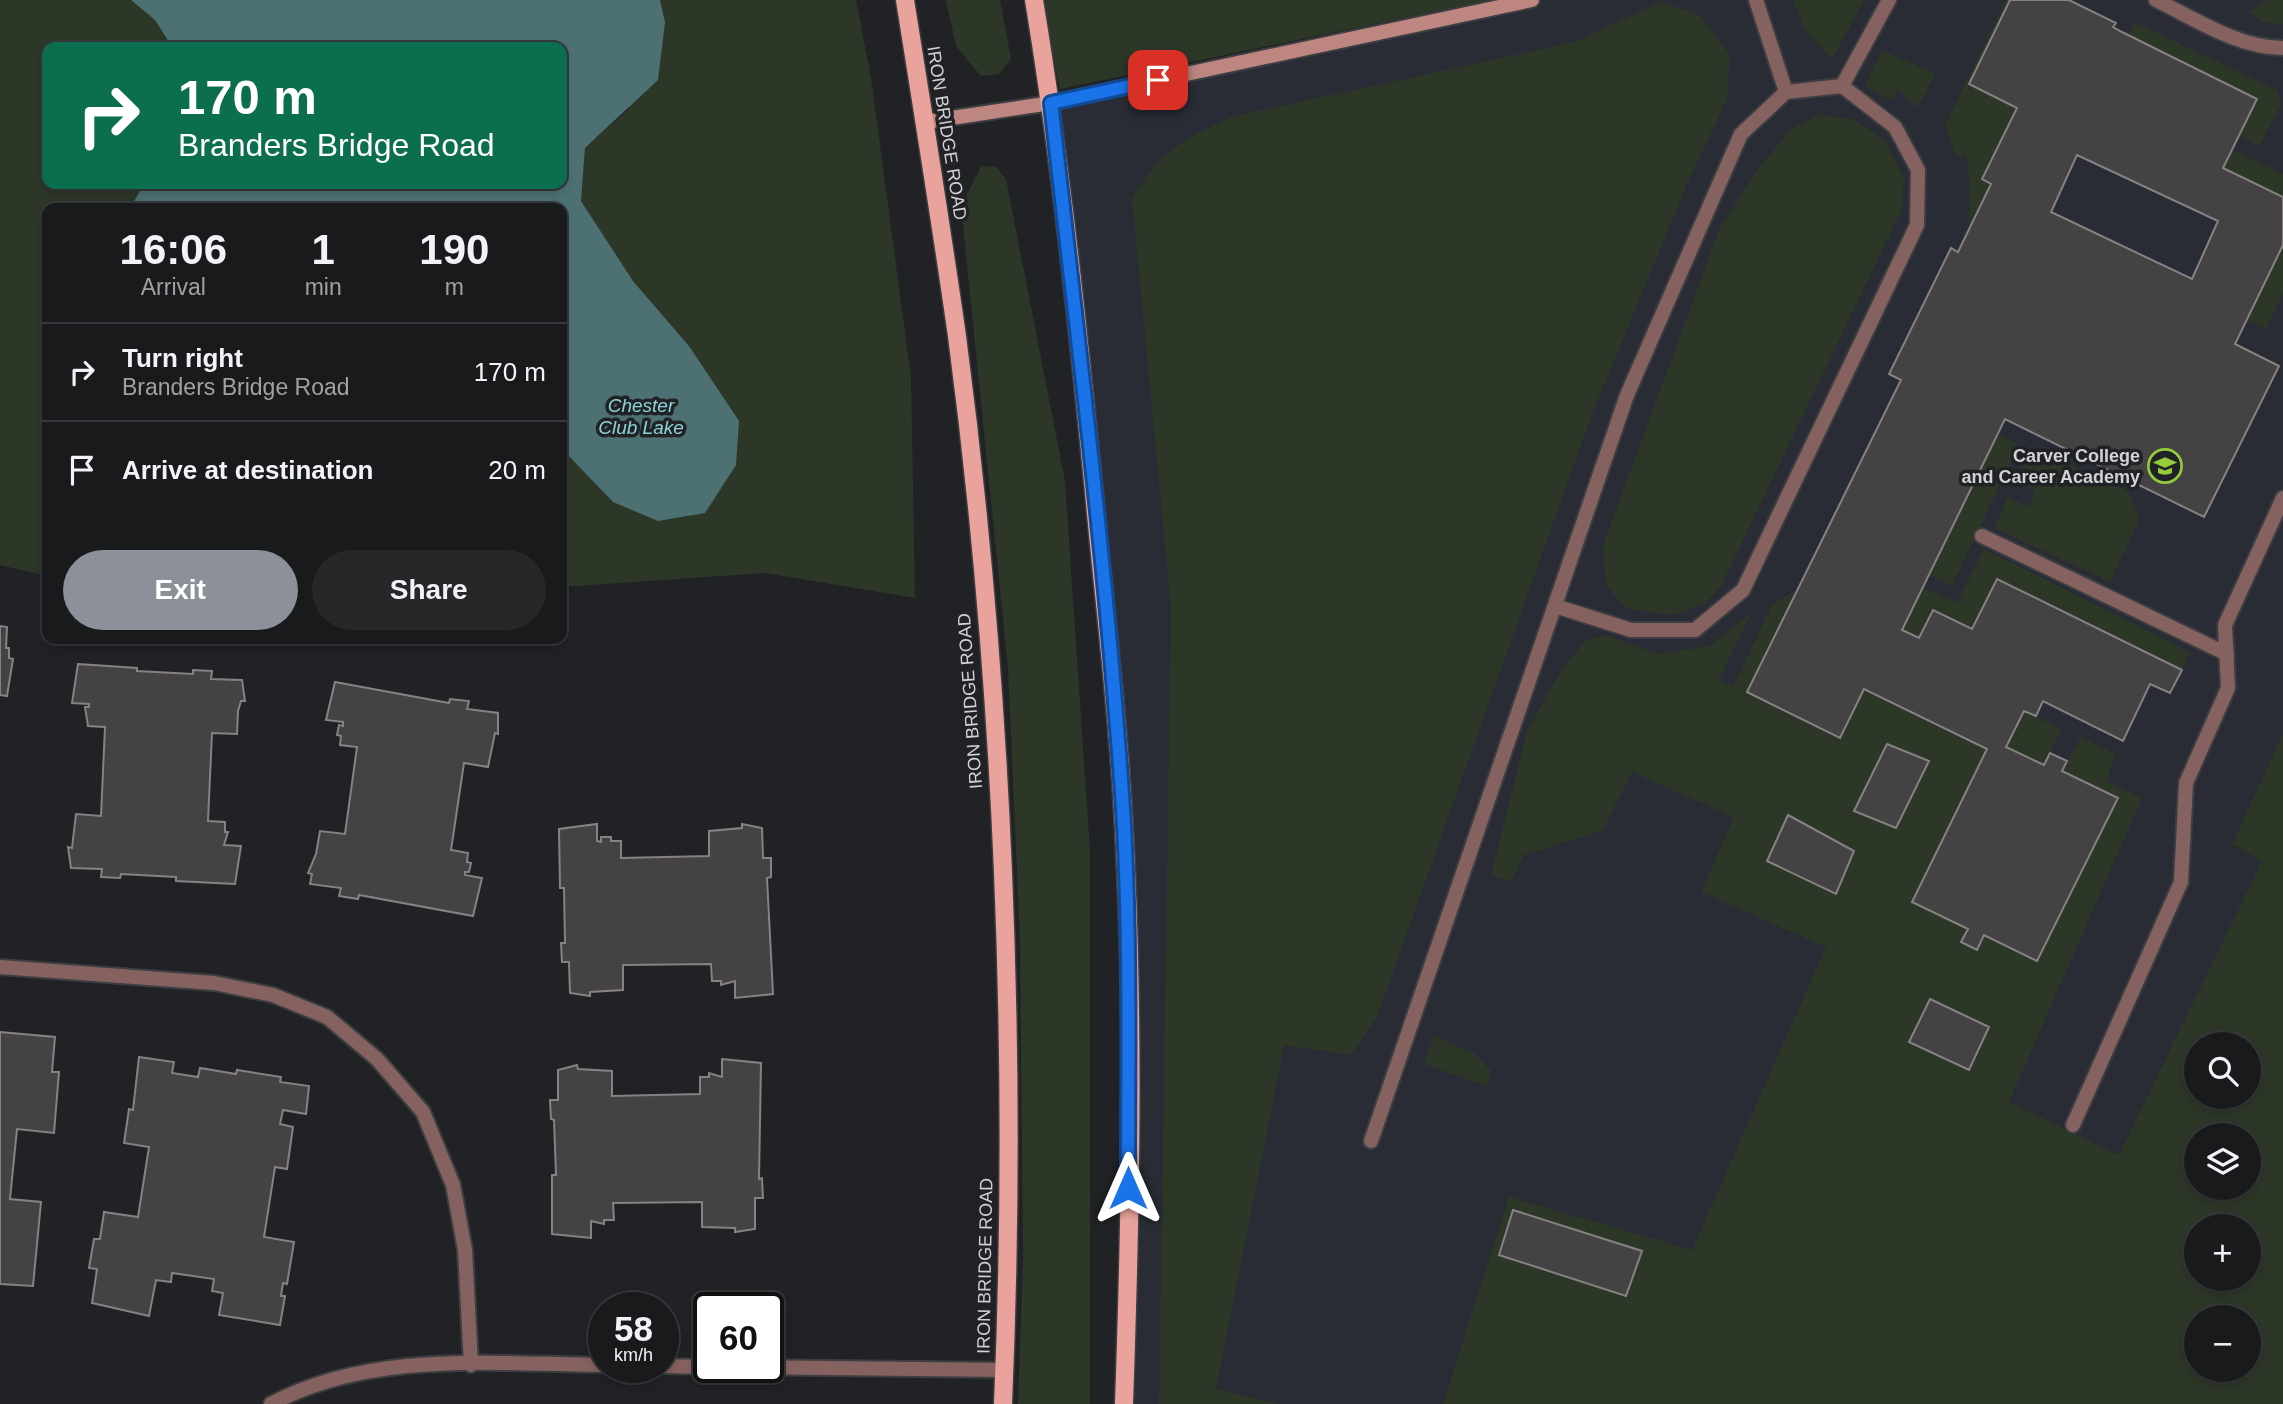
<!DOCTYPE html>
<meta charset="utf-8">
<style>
body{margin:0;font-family:Arial,sans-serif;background:#262729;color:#f1f3f6;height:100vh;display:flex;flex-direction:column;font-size:26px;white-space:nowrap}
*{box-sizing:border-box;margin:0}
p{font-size:23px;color:#9fa1a3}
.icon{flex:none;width:38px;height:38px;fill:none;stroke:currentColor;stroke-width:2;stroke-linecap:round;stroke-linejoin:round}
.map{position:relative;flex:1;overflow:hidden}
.sheet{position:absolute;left:42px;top:203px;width:525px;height:441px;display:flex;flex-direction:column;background:#191a1c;border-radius:14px;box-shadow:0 4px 10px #0003,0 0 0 2px #37383b}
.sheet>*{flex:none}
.guide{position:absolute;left:42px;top:42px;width:525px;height:147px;border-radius:14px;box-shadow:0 4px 10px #0003,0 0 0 2px #37383b;background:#0b6e4f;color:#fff;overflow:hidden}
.controls{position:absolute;left:2184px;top:1032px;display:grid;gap:14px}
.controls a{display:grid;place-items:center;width:77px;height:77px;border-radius:50%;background:#191a1c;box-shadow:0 4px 10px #0003,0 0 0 2px #37383b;font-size:35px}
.speed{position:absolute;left:588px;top:1292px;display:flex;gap:14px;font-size:35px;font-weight:700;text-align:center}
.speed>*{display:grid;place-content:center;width:91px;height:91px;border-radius:50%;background:#191a1c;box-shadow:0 4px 10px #0003,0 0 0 2px #37383b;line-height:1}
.speed small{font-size:18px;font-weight:400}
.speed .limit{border:4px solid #111;border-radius:10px;background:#fff;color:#111}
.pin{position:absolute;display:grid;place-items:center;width:60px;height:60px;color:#fff;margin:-30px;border-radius:14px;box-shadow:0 4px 10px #0006}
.me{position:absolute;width:77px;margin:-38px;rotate:0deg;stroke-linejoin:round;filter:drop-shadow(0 0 5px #0008)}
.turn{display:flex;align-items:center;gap:24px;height:147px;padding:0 21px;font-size:32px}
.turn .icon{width:91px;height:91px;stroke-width:2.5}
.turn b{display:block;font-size:49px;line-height:60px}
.eta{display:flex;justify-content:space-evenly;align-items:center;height:119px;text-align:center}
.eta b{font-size:42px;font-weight:600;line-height:49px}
.cta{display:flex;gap:14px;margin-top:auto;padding:14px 21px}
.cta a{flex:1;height:80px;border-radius:42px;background:#8c9099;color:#fff;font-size:28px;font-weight:600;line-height:80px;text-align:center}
.cta a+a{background:#262729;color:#f1f3f6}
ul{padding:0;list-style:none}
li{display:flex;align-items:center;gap:21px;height:98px;padding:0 21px;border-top:2px solid #37383b}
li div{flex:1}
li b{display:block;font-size:26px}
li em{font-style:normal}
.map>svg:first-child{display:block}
.built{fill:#292c34;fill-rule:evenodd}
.green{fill:#2d3728;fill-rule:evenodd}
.water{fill:#4d7173}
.building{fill:#454243;stroke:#868284;stroke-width:2;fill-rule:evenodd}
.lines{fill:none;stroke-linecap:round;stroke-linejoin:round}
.lane-casing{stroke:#3d3e41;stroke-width:18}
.street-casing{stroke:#3d3e41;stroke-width:18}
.secondary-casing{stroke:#3d3e41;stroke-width:18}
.primary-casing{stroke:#3d3e41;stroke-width:21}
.lane{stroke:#85625f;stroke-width:14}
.street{stroke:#85625f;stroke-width:14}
.secondary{stroke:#bd8681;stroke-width:14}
.primary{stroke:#e9a29c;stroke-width:18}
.route-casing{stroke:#114b97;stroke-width:18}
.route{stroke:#1a73e8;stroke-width:12}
.labels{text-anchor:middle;stroke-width:7;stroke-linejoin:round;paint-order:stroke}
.street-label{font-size:18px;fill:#d1d2d3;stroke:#212225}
.poi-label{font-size:18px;font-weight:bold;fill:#d1d2d3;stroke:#212225;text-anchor:end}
.water-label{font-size:19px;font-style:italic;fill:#8bd3d7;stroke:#212225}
</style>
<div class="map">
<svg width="2283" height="1404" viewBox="0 0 2283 1404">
<rect width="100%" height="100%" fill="#212225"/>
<path class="built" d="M 1540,0 L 2283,0 L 2283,1404 L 1127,1404 L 1124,790 L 1053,105 ZM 2196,1045 L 2249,1045 L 2249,1097 L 2196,1097 ZM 2196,1136 L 2249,1136 L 2249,1188 L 2196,1188 ZM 2196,1227 L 2249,1227 L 2249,1279 L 2196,1279 ZM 2196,1318 L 2249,1318 L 2249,1370 L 2196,1370 Z"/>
<path class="green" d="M 0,0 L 131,0 L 155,20 L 172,47 L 47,47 L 47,184 L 144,184 L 130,208 L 47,208 L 47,576 L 0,565 Z
M 660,0 L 856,0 L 871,78 L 911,377 L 915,598 L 765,573 L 562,587 L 562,449 L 613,502 L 739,422 L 689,346 L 633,281 L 581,201 L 585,148 L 628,110 L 665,22 Z
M 946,0 L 1000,0 L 1011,59 L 999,74 L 981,76 L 956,46 Z
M 1042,0 L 1492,0 L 1060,89 Z
M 1793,0 L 1864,0 L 1832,60 L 1803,26 Z
M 2006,0 L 2010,0 L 1969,84 L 2017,108 L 1991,184 L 1969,229 L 1970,182 L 1966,154 L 1956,157 L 1945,126 Z
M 2268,0 L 2283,0 L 2283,25 L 2263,22 L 2249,12 Z
M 1661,2 L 1700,15 L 1730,55 L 1727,99 L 1688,182 L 1592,414 L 1377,1017 L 1351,1055 L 1284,1045 L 1216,1389 L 1280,1404 L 1159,1404 L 1171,608 L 1132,199 C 1160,151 1182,140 1231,117 L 1574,42 Z
M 2134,22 L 2277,90 L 2281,105 L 2259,146 L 2239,136 L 2257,98 L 2129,35 Z
M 1882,50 L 1935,74 L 1918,108 L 1898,90 L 1892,100 L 1865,86 Z
M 1819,115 L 1852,119 L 1885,140 L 1904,178 L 1902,209 L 1721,586 L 1705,604 L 1672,615 L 1627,609 L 1606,586 L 1603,545 L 1720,228 L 1758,169 L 1791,129 Z
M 2233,150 L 2283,174 L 2283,197 L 2223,168 Z
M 995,166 L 1006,179 L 1065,481 L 1090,851 L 1090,1404 L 1018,1404 L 1023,1258 L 1020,940 L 1008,668 L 961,206 L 981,167 Z
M 2283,245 L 2283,293 L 2266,328 L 2246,320 Z
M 1998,435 L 2019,445 L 1952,585 L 1929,575 Z
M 2030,447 L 2128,491 L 2140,518 L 2110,582 L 1994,528 L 2008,497 L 2029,507 L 2035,492 L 2015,482 Z
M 1984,549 L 2190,652 L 2182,670 L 2093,627 L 1972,629 L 1919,638 L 1902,630 L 1923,587 L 1957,603 Z
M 1798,589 L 1748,692 L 1839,738 L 1864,689 L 1987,749 L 1912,902 L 1968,929 L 1977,949 L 1984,935 L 2037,961 L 2118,799 L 2062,771 L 2081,737 L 2116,755 L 2106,781 L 2142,798 L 2009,1102 L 2119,1155 L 2262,861 L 2232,844 L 2283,734 L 2283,1404 L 1443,1404 L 1509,1197 L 1692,1250 L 1826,947 L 1701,892 L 1734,817 L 1632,772 L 1602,831 L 1524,855 L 1511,882 L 1491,875 L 1527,731 L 1562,669 L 1586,640 L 1605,635 L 1657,654 L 1710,646 L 1752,612 L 1719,680 L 1733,687 L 1772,605 ZM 2196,1045 L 2249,1045 L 2249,1097 L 2196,1097 ZM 2196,1136 L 2249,1136 L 2249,1188 L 2196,1188 ZM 2196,1227 L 2249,1227 L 2249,1279 L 2196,1279 ZM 2196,1318 L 2249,1318 L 2249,1370 L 2196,1370 Z
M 2024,711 L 2061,729 L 2044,765 L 2007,747 Z
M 1434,1036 L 1475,1054 L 1491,1071 L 1487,1086 L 1424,1064 Z"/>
<path class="water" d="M 131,0 L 660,0 L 665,22 L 658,80 L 585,148 L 581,201 L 633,281 L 689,346 L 739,421 L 736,465 L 705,513 L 658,521 L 613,502 L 562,449 L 562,208 L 130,208 L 144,184 L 562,184 L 562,47 L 172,47 L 155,20 Z"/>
<path class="building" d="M 2010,0 L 2069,0 L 2116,23 L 2113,27 L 2122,32 L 2257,99 L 2223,168 L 2283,197 L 2283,245 L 2235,344 L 2279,366 L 2204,517 L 2005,419 L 1902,630 L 1919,638 L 1933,610 L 1972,629 L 1997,579 L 2182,670 L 2170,693 L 2150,684 L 2123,741 L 2043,701 L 2036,716 L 2024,711 L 2006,747 L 2044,765 L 2050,753 L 2067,761 L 2062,771 L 2118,798 L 2037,961 L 1984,935 L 1977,950 L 1961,942 L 1968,929 L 1912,902 L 1987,749 L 1864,689 L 1840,738 L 1747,692 L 1901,380 L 1889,374 L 1951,248 L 1958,252 L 1991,184 L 1982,179 L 2017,108 L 1969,84 ZM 2077,155 L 2218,221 L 2192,279 L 2051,212 Z
M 0,626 L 7,627 L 6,648 L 9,648 L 9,658 L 13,659 L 7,696 L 0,695 Z
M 78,664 L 137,668 L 137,671 L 193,674 L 193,670 L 212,671 L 211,679 L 242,680 L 245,701 L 241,701 L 238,711 L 237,734 L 212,733 L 208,821 L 225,822 L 225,832 L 228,832 L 224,845 L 241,846 L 235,884 L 176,881 L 176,877 L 121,874 L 120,878 L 101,877 L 102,869 L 71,868 L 68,847 L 72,848 L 76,814 L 101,816 L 105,727 L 88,726 L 85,707 L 89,707 L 89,704 L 72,703 Z
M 335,682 L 449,703 L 450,699 L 469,701 L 467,709 L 498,713 L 498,734 L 495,733 L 488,767 L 464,763 L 451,850 L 468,853 L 467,862 L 471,863 L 469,872 L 465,872 L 465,875 L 482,878 L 473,916 L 359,895 L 358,899 L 339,896 L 341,888 L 310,884 L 312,874 L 308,873 L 316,854 L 320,831 L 345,834 L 357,747 L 340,745 L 341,736 L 337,735 L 339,725 L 343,726 L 343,722 L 326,720 Z
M 1887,744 L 1929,761 L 1896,828 L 1854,811 Z
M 1788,815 L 1854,851 L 1836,894 L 1767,861 Z
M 597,824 L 597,841 L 601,842 L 601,837 L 611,837 L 611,841 L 621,841 L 621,858 L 709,856 L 709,831 L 742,828 L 742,824 L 762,828 L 763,858 L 771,858 L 771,877 L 767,878 L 773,994 L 735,998 L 735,981 L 721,985 L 721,981 L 712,981 L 711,964 L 623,965 L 623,990 L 590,992 L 590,996 L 570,993 L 569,962 L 562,962 L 561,943 L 565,943 L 564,888 L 560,888 L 559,829 Z
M 1930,999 L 1989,1027 L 1969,1070 L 1909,1042 Z
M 0,1032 L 55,1037 L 52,1072 L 59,1072 L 54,1133 L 17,1129 L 10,1199 L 41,1202 L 33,1286 L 0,1284 Z
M 139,1057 L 174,1062 L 172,1073 L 198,1077 L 200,1068 L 236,1074 L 237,1070 L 281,1077 L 280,1082 L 309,1086 L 306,1114 L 283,1110 L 280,1124 L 293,1127 L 287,1169 L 275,1167 L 264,1237 L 294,1242 L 287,1284 L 283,1283 L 281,1296 L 285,1296 L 280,1325 L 219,1315 L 223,1293 L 212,1291 L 214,1279 L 172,1273 L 171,1282 L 156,1280 L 149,1316 L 92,1303 L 97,1269 L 89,1268 L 94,1239 L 100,1239 L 104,1212 L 138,1217 L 149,1147 L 124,1143 L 129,1109 L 133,1110 Z
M 722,1059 L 761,1063 L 759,1179 L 762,1178 L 763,1198 L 755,1198 L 755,1229 L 735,1232 L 735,1228 L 702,1227 L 702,1202 L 613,1203 L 614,1220 L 604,1220 L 604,1224 L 591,1221 L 591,1238 L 552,1234 L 552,1175 L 556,1175 L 554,1120 L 551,1119 L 550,1100 L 558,1100 L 558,1070 L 577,1065 L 578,1069 L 612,1071 L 612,1096 L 700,1094 L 700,1077 L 709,1077 L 709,1073 L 722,1077 Z
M 1513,1210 L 1642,1251 L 1626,1296 L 1499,1255 Z"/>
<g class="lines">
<g class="lane-casing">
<path id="lane" d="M 2156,0 C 2195,19 2239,48 2283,48
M 1842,86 L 1889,0
M 1982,536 L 2227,654
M 1555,606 L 1631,630 L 1695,630 L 1743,590 L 1917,225 L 1918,170 L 1895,127 L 1842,86 L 1786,92
M 2073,1125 L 2181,882 L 2186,783 L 2228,688 L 2225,625 L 2283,498
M 1371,1141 L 1627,395 L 1741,134 L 1786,92 L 1756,0"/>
</g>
<g class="street-casing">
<path id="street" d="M 0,967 L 214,983 L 273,995 L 327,1017 L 377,1059 L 423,1112 L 453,1185 L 465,1250 L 471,1365
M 663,1366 L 709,1367
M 730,1367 L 1005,1370
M 271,1404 C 372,1350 493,1364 604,1365"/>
</g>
<g class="secondary-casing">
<path id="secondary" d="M 925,122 L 1051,103 L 1532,0"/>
</g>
<g class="primary-casing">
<path id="primary" d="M 905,0 C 923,112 941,224 957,336 C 1003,683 1018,1054 1003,1404
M 1034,0 C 1061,163 1078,328 1094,492 C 1103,593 1116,694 1122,795 C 1135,997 1131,1202 1124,1404"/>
</g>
<use href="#lane" class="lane"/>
<use href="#street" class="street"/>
<use href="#secondary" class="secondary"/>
<use href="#primary" class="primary"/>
</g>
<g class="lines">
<g class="route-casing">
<path id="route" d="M 1128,1188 C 1128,1057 1131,925 1122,794 C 1106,563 1077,333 1051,103 L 1158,80"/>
</g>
<use href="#route" class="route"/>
</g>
<defs>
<g id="school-ring" transform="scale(1.75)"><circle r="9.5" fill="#212225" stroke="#95cc3b" stroke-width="1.5"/><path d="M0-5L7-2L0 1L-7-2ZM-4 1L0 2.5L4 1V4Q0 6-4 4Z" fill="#95cc3b"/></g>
</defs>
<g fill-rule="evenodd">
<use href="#school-ring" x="2165" y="466"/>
</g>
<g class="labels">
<g class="street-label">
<text transform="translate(947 133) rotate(81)" y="6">IRON BRIDGE ROAD</text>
<text transform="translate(970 701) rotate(-94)" y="6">IRON BRIDGE ROAD</text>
<text transform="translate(985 1266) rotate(-89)" y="6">IRON BRIDGE ROAD</text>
</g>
<g class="poi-label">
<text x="2140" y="462">Carver College<tspan x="2140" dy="21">and Career Academy</tspan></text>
</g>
<g class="water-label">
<text x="641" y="412">Chester<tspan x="641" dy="22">Club Lake</tspan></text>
</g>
</g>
</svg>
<div class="controls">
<a><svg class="icon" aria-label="search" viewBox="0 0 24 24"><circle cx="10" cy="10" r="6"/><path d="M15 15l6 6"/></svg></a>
<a><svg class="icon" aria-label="layers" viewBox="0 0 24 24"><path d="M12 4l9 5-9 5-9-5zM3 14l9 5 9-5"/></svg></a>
<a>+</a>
<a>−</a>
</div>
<div class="speed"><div>58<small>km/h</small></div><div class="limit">60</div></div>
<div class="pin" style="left:1158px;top:80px;background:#d93025"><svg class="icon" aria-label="arrive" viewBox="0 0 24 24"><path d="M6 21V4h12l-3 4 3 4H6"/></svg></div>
<svg class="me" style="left:1128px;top:1188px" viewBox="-20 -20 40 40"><path d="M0-17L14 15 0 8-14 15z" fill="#1a73e8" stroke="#fff" stroke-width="4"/></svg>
<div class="guide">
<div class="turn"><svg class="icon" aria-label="right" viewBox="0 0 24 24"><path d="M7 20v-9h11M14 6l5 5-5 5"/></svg><div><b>170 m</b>Branders Bridge Road</div></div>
</div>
<section class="sheet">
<div class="eta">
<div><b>16:06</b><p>Arrival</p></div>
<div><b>1</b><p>min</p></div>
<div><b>190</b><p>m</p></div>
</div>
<ul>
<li><svg class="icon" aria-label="right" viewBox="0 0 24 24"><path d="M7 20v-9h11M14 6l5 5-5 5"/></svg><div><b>Turn right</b><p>Branders Bridge Road</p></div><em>170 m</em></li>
<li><svg class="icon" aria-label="arrive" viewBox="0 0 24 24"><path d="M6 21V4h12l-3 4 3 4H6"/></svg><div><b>Arrive at destination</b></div><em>20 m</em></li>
</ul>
<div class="cta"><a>Exit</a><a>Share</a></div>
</section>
</div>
